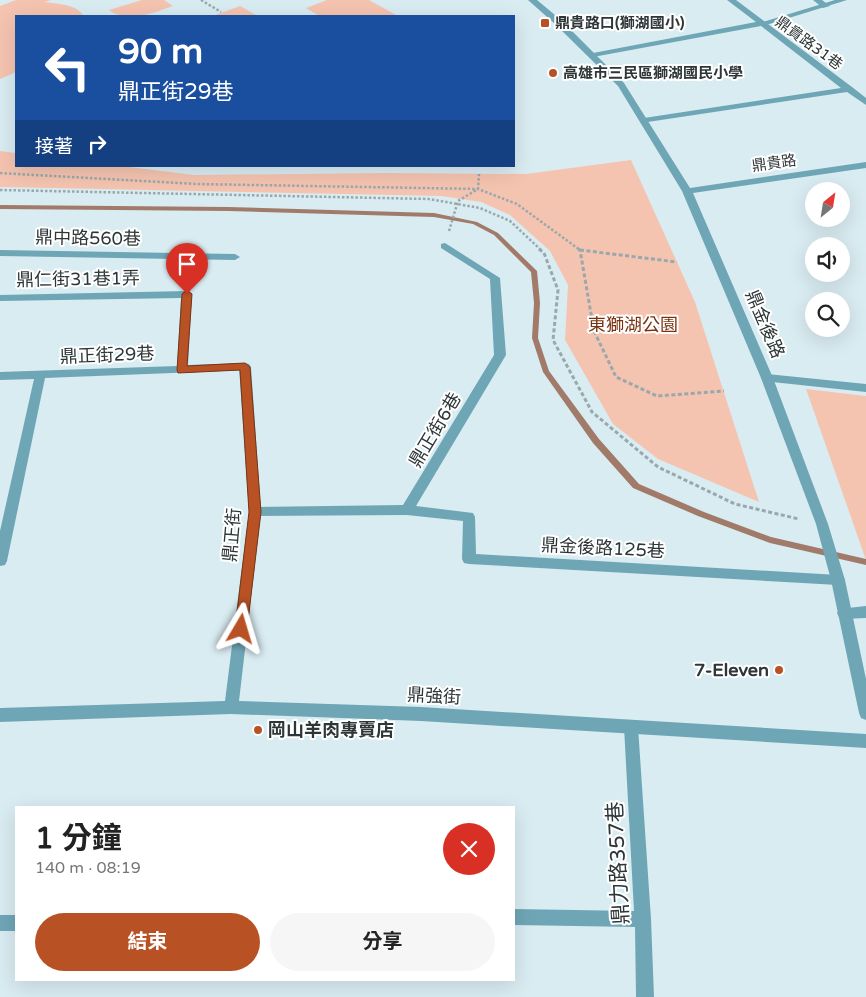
<!DOCTYPE html>
<html lang="zh-TW">
<meta charset="utf-8">
<style>
body{margin:0;font-family:"Varela Round","Noto Sans TC",sans-serif;background:#f6f6f6;color:#222;height:100vh;display:flex;flex-direction:column;font-size:19px;white-space:nowrap}
*{box-sizing:border-box;margin:0}
p{font-size:16px;color:#767676}
.icon{flex:none;width:28px;height:28px;fill:none;stroke:currentColor;stroke-width:2;stroke-linecap:round;stroke-linejoin:round}
.map{position:relative;flex:1;overflow:hidden}
.drawer{position:absolute;left:15px;top:806px;width:500px;height:175px;display:flex;flex-direction:column;background:#fff;border-radius:0px;box-shadow:0 5px 20px #0002}
.drawer>*{flex:none}
.banner{position:absolute;left:15px;top:15px;width:500px;height:152px;border-radius:0px;box-shadow:0 5px 20px #0002;background:#1a4fa0;color:#fff;overflow:hidden}
.needle{width:32px;rotate:30deg}
.tools{position:absolute;left:805px;top:182px;display:grid;gap:10px}
.tools a{display:grid;place-items:center;width:45px;height:45px;border-radius:50%;background:#fff;box-shadow:0 5px 20px #0002;font-size:25px}
.pin{position:absolute;display:grid;place-items:center;width:42px;height:42px;color:#fff;margin:-51px -21px;border-radius:50% 50% 50% 0;rotate:-45deg;box-shadow:0 0 5px #0007}
.pin .icon{rotate:45deg}
.me{position:absolute;width:55px;margin:-28px;rotate:7deg;stroke-linejoin:round;filter:drop-shadow(0 0 4px #0008)}
.turn{display:flex;align-items:center;gap:18px;height:105px;padding:0 20px;font-size:22px}
.turn .icon{width:65px;height:65px;stroke-width:2.5}
.turn b{display:block;font-size:35px;line-height:42px}
.then{display:flex;align-items:center;height:48px;padding:0 20px;background:#0003;gap:10px;font-size:19px}
.round{display:grid;place-items:center;flex:none;width:52px;height:52px;border-radius:26px;background:#f6f6f6}
.headline{display:flex;align-items:center;justify-content:space-between;height:85px;padding:0 20px}
h1{font-size:30px;font-weight:700;line-height:38px}
.cta{display:flex;gap:10px;margin-top:auto;padding:10px 20px}
.cta a{flex:1;height:58px;border-radius:30px;background:#b85224;color:#fff;font-size:20px;font-weight:700;line-height:58px;text-align:center}
.cta a+a{background:#f6f6f6;color:#222}
.map>svg:first-child{display:block}
.green{fill:#f5c4b0}
.lines{fill:none;stroke-linecap:round;stroke-linejoin:round}
.stream{fill:#a17a6a;fill-rule:evenodd}
.path-far1{stroke:#99a8ac;stroke-width:2.5;stroke-dasharray:2.5 2;stroke-linecap:butt}
.path{stroke:#99a8ac;stroke-width:3;stroke-dasharray:4 2.5;stroke-linecap:butt}
.lane{fill:#6fa6b6;fill-rule:evenodd}
.street{fill:#6fa6b6;fill-rule:evenodd}
.route{fill:#b85224;stroke:#783517}
.poi-dot{fill:#b85224;stroke:#fff;stroke-width:2}
.labels{text-anchor:middle;stroke-width:4;stroke-linejoin:round;paint-order:stroke}
.far-poi-label{font-size:15px;font-weight:bold;fill:#2e3638;stroke:#fff;text-anchor:start}
.far-street-label{font-size:15px;fill:#2e3638;stroke:#fff}
.street-label{font-size:18px;fill:#2e3638;stroke:#fff}
.park-label{font-size:18px;fill:#7a3211;stroke:#fff}
.poi-label{font-size:18px;font-weight:bold;fill:#2e3638;stroke:#fff;text-anchor:end}
.near-street-label{font-size:21px;fill:#2e3638;stroke:#fff}
</style>
<div class="map">
<svg width="866" height="997" viewBox="0 0 866 997">
<rect width="100%" height="100%" fill="#d9ecf2"/>
<path class="green" d="M 16,0 L 51,0 L 45,2 C 58,4 76,4 84,16 L 16,16 L 16,72 L 0,79 L 0,6 Z
M 142,0 L 164,0 L 173,6 C 153,13 127,24 109,10 Z
M 327,0 L 369,0 L 398,16 L 319,16 L 306,8 Z
M 240,6 L 258,16 L 211,16 L 213,16 Z
M 0,151 L 16,153 L 16,166 L 121,166 L 194,175 L 386,173 L 526,174 L 631,160 L 695,302 L 759,502 L 658,459 L 613,424 L 565,340 L 568,285 L 550,251 L 510,215 L 481,202 L 441,196 L 0,187 Z
M 806,389 L 866,396 L 866,560 Z"/>
<g class="lines">
<path class="stream" d="M 0,205 L 228,207 L 434,213 L 477,222 L 498,233 L 537,271 L 540,303 L 538,338 L 549,371 L 599,439 L 639,484 L 704,512 L 771,537 L 866,559 L 866,565 L 770,543 L 698,516 L 633,488 L 593,443 L 543,372 L 532,338 L 534,303 L 531,272 L 494,235 L 473,224 L 434,217 L 228,211 L 0,209 Z"/>
<path class="path-far1" d="M 201,0 L 221,12
M 0,173 L 197,184 L 478,189 L 517,204 L 580,250
M 0,190 L 429,199 L 480,208 L 510,221 L 541,250
M 449,231 L 458,201 L 478,189 L 479,174"/>
<path class="path" d="M 539,249 L 544,253 L 558,290 L 553,340 L 592,412 L 658,467 L 735,504 L 799,519
M 578,249 L 580,250 L 594,331 L 616,377 L 657,396 L 724,391
M 580,250 L 677,262"/>
<path class="lane" d="M 727,0 L 736,0 L 852,87 L 866,98 L 866,105 L 847,92 L 641,123 L 640,121 L 644,118 L 841,88 L 761,26 L 593,57 L 589,55 L 593,53 L 756,22 Z
M 813,0 L 822,0 L 830,6 L 823,8 Z
M 445,243 L 500,278 L 506,355 L 416,506 L 473,513 L 475,517 L 476,554 L 838,575 L 843,576 L 845,580 L 843,584 L 838,585 L 469,564 L 464,563 L 462,559 L 463,521 L 407,515 L 251,516 L 249,512 L 251,508 L 255,507 L 403,505 L 494,355 L 490,279 L 441,248 L 441,244 Z
M 0,250 L 235,254 L 240,257 L 235,260 L 0,256 Z
M 187,291 L 192,294 L 188,365 L 245,363 L 249,364 L 251,367 L 249,370 L 45,378 L 7,561 L 5,565 L 0,566 L 0,531 L 34,379 L 0,380 L 0,372 L 177,366 L 181,298 L 0,301 L 0,295 Z
M 767,374 L 866,384 L 866,392 L 763,381 L 761,378 L 763,375 Z
M 866,606 L 866,618 L 844,619 L 839,617 L 837,613 L 839,609 Z
M 631,720 L 636,722 L 638,727 L 651,919 L 654,997 L 636,997 L 635,927 L 514,925 L 514,909 L 634,911 L 624,727 L 626,722 Z
M 0,915 L 16,915 L 16,931 L 0,931 Z"/>
<path class="street" d="M 528,0 L 537,0 L 561,20 L 624,83 L 690,188 L 866,162 L 866,168 L 693,193 L 773,378 L 828,524 L 845,580 L 866,679 L 866,720 L 861,718 L 859,713 L 831,580 L 816,524 L 761,378 L 682,191 L 618,86 L 555,24 Z
M 835,0 L 847,0 L 763,26 L 756,24 Z
M 245,363 L 251,367 L 261,512 L 239,701 L 421,707 L 866,734 L 866,748 L 421,721 L 231,714 L 0,722 L 0,708 L 225,701 L 249,512 L 239,367 Z"/>
</g>
<path class="route" d="M 187,290 L 192,294 L 187,366 L 245,363 L 250,367 L 261,512 L 247,629 L 245,633 L 241,634 L 236,633 L 235,629 L 249,512 L 240,370 L 178,373 L 177,370 L 182,294 Z"/>
<g class="poi-dot">
<rect x="540" y="18" width="10" height="10" rx="2.5"/>
<circle cx="553" cy="73" r="5"/>
<circle cx="779" cy="670" r="5"/>
<circle cx="258" cy="730" r="5"/>
</g>
<g class="labels">
<g class="far-poi-label">
<text x="555" y="28">鼎貴路口(獅湖國小)</text>
<text x="563" y="78">高雄市三民區獅湖國民小學</text>
</g>
<g class="far-street-label">
<text transform="translate(809 43) rotate(36)" y="5">鼎貴路31巷</text>
<text transform="translate(774 163) rotate(-8)" y="5">鼎貴路</text>
</g>
<g class="street-label">
<text transform="translate(88 238) rotate(1)" y="6">鼎中路560巷</text>
<text transform="translate(78 279) rotate(-1)" y="6">鼎仁街31巷1弄</text>
<text transform="translate(765 324) rotate(67)" y="6">鼎金後路</text>
<text transform="translate(107 355) rotate(-2)" y="6">鼎正街29巷</text>
<text transform="translate(435 430) rotate(-59)" y="6">鼎正街6巷</text>
<text transform="translate(232 535) rotate(-85)" y="6">鼎正街</text>
<text transform="translate(603 548) rotate(3)" y="6">鼎金後路125巷</text>
<text transform="translate(434 696) rotate(3)" y="6">鼎強街</text>
</g>
<g class="park-label">
<text x="633" y="331">東獅湖公園</text>
</g>
<g class="poi-label">
<text x="769" y="676">7-Eleven</text>
<text x="268" y="736" text-anchor="start">岡山羊肉專賣店</text>
</g>
<g class="near-street-label">
<text transform="translate(618 863) rotate(-93)" y="7">鼎力路357巷</text>
</g>
</g>
</svg>
<div class="tools">
<a><svg class="needle" viewBox="-14 -14 28 28"><path d="M0-13l5 13h-10z" fill="#e53935"/><path d="M0 13l5-13h-10z" fill="#767676"/></svg></a>
<a><svg class="icon" aria-label="sound" viewBox="0 0 24 24"><path d="M4 9h4l5-4v14l-5-4H4zM17 9q2 3 0 6"/></svg></a>
<a><svg class="icon" aria-label="search" viewBox="0 0 24 24"><circle cx="10" cy="10" r="6"/><path d="M15 15l6 6"/></svg></a>
</div>
<div class="pin" style="left:187px;top:294px;background:#d93025"><svg class="icon" aria-label="arrive" viewBox="0 0 24 24"><path d="M6 21V4h12l-3 4 3 4H6"/></svg></div>
<svg class="me" style="left:241px;top:629px" viewBox="-20 -20 40 40"><path d="M0-17L14 15 0 8-14 15z" fill="#b85224" stroke="#fff" stroke-width="4"/></svg>
<div class="banner">
<div class="turn"><svg class="icon" aria-label="left" viewBox="0 0 24 24"><path d="M17 20v-9H6M10 6l-5 5 5 5"/></svg><div><b>90 m</b>鼎正街29巷</div></div>
<div class="then">接著<svg class="icon" aria-label="right" viewBox="0 0 24 24"><path d="M7 20v-9h11M14 6l5 5-5 5"/></svg></div>
</div>
<section class="drawer">
<div class="headline"><div><h1>1 分鐘</h1><p>140 m · 08:19</p></div><a class="round" style="background:#d93025;color:#fff"><svg class="icon" aria-label="close" viewBox="0 0 24 24"><path d="M6 6l12 12M18 6L6 18"/></svg></a></div>
<div class="cta"><a>結束</a><a>分享</a></div>
</section>
</div>
